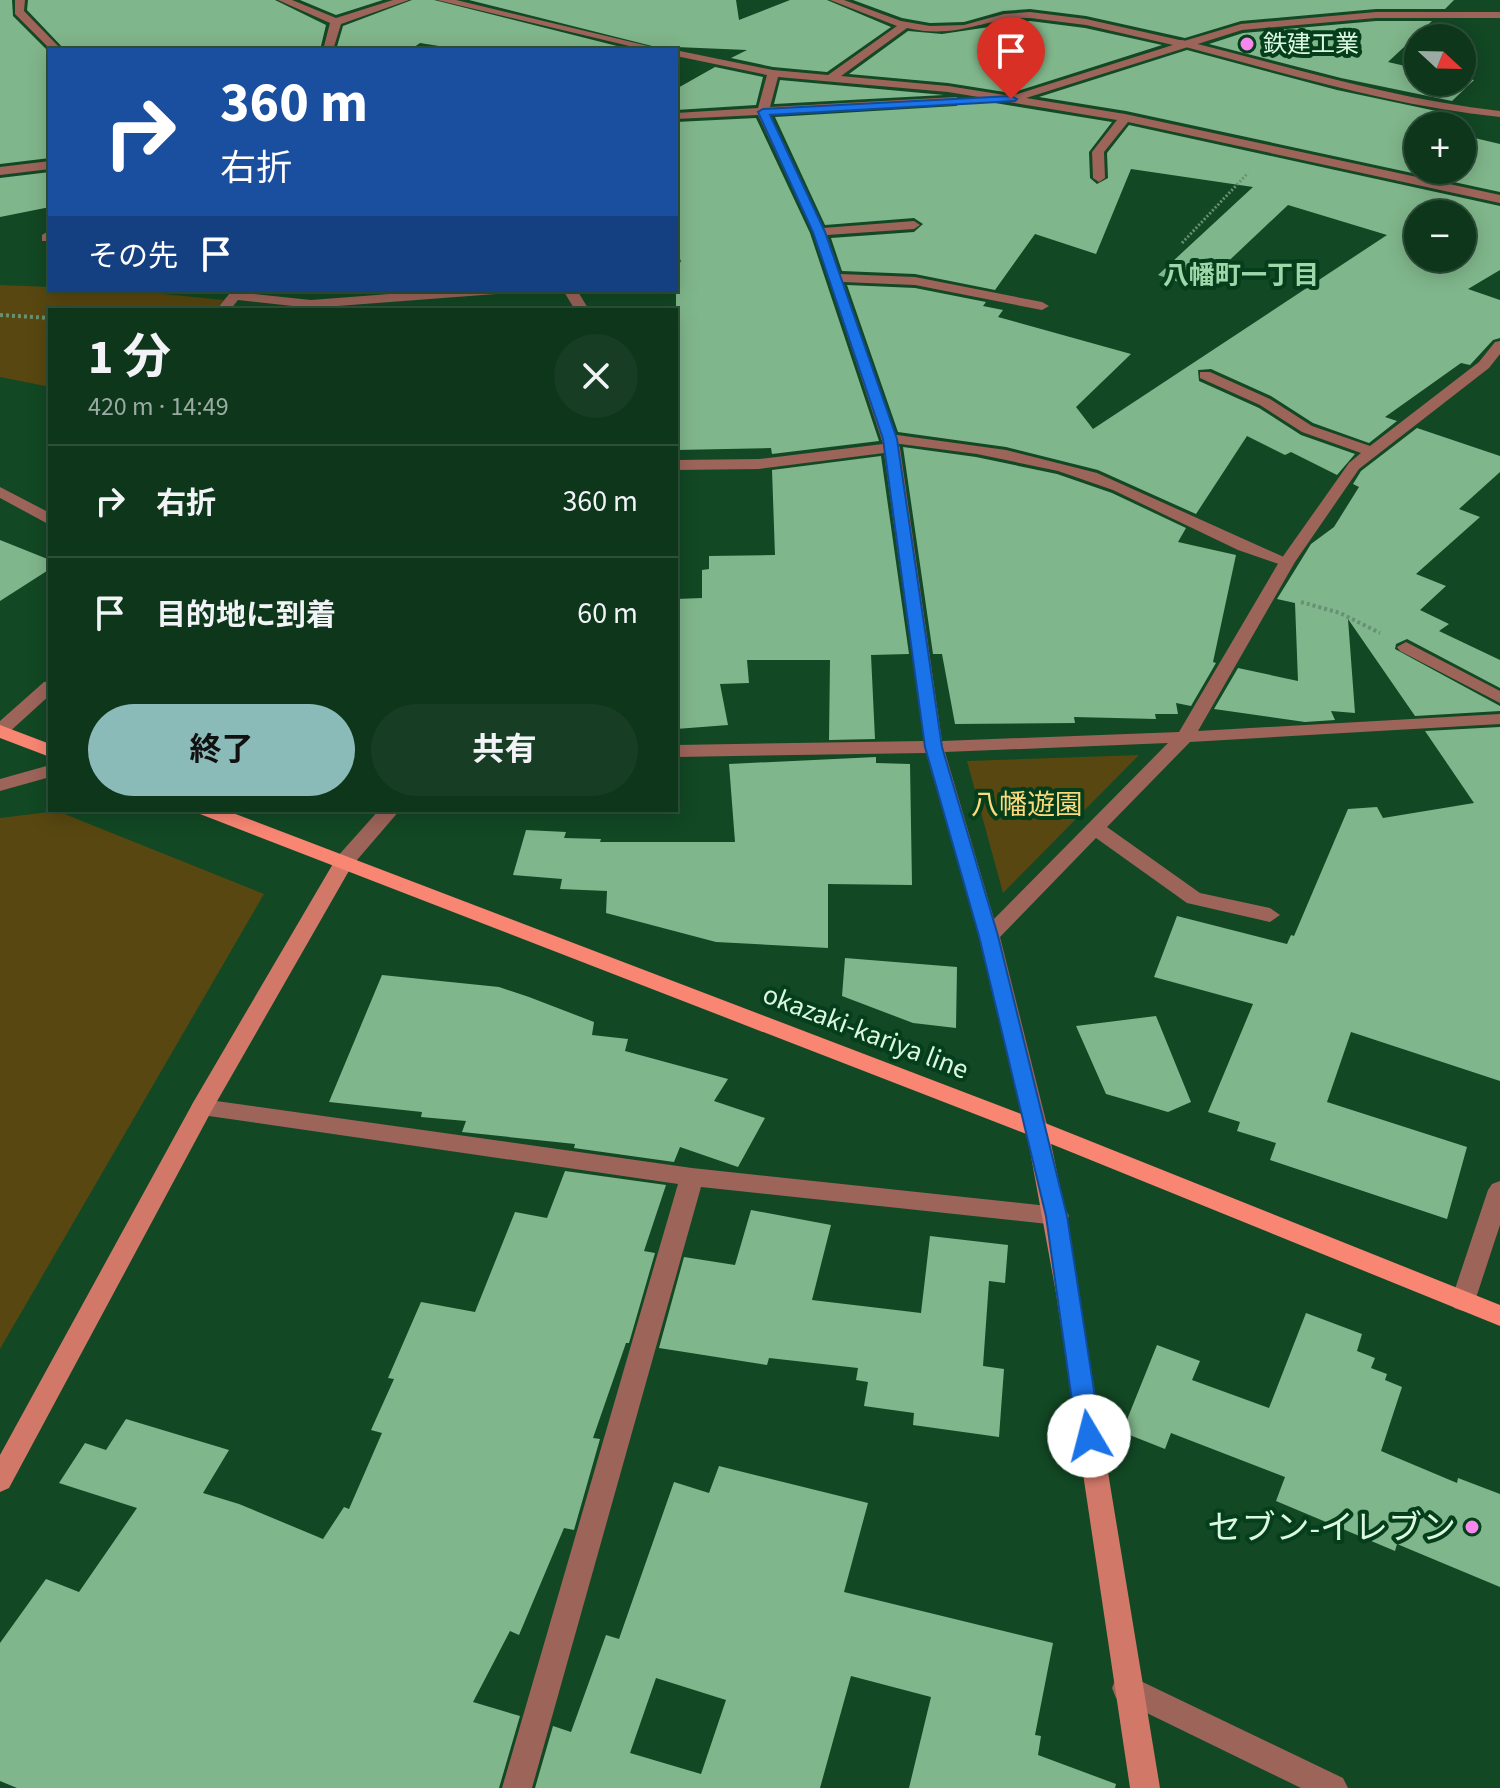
<!DOCTYPE html>
<html lang="ja">
<meta charset="utf-8">
<style>
body{margin:0;font-family:"Source Sans 3","Noto Sans JP",sans-serif;background:#173e24;color:#f1f3f6;height:100vh;display:flex;flex-direction:column;font-size:30px;white-space:nowrap}
*{box-sizing:border-box;margin:0}
p{font-size:26px;color:#9baba3}
.icon{flex:none;width:44px;height:44px;fill:none;stroke:currentColor;stroke-width:2;stroke-linecap:round;stroke-linejoin:round}
.map{position:relative;flex:1;overflow:hidden}
.details{position:absolute;left:48px;top:308px;width:630px;height:504px;display:flex;flex-direction:column;background:#0e361b;border-radius:0px;box-shadow:0 4px 20px #0003,0 0 0 2px #2e503a}
.details>*{flex:none}
.top-card{position:absolute;left:48px;top:48px;width:630px;height:244px;border-radius:0px;box-shadow:0 4px 20px #0003,0 0 0 2px #2e503a;background:#1a4fa0;color:#fff;overflow:hidden}
.needle{width:52px;rotate:112deg}
.buttons{position:absolute;left:1404px;top:24px;display:grid;gap:16px}
.buttons a{display:grid;place-items:center;width:72px;height:72px;border-radius:50%;background:#0e361b;box-shadow:0 4px 20px #0003,0 0 0 2px #2e503a;font-size:40px}
.pin{position:absolute;display:grid;place-items:center;width:68px;height:68px;color:#fff;margin:-82px -34px;border-radius:50% 50% 50% 0;rotate:-45deg;box-shadow:0 0 8px #0007}
.pin .icon{rotate:45deg}
.me{position:absolute;width:88px;margin:-44px;rotate:352deg;stroke-linejoin:round;filter:drop-shadow(0 0 6px #0008)}
.turn{display:flex;align-items:center;gap:28px;height:168px;padding:0 40px;font-size:36px}
.turn .icon{width:104px;height:104px;stroke-width:2.5}
.turn b{display:block;font-size:56px;line-height:68px}
.then{display:flex;align-items:center;height:76px;padding:0 40px;background:#0003;gap:16px;font-size:30px}
.round{display:grid;place-items:center;flex:none;width:84px;height:84px;border-radius:42px;background:#173e24}
.headline{display:flex;align-items:center;justify-content:space-between;height:136px;padding:0 40px}
h1{font-size:48px;font-weight:700;line-height:60px}
.button{display:flex;gap:16px;margin-top:auto;padding:16px 40px}
.button a{flex:1;height:92px;border-radius:48px;background:#8bbbb9;color:#111;font-size:32px;font-weight:700;line-height:92px;text-align:center}
.button a+a{background:#173e24;color:#f1f3f6}
ul{padding:0;list-style:none}
li{display:flex;align-items:center;gap:24px;height:112px;padding:0 40px;border-top:2px solid #2e503a}
li div{flex:1}
li b{display:block;font-size:30px}
li em{font-style:normal}
.map>svg:first-child{display:block}
.green{fill:#584710}
.building{fill:#80b68b;fill-rule:evenodd}
.lines{fill:none;stroke-linecap:round;stroke-linejoin:round}
.path-far1{stroke:#669273;stroke-width:3;stroke-dasharray:2 2;stroke-linecap:butt}
.path{stroke:#669273;stroke-width:4;stroke-dasharray:3 3;stroke-linecap:butt}
.lane{fill:#9d645a;fill-rule:evenodd}
.street{fill:#9d645a;fill-rule:evenodd}
.secondary{fill:#d17869;fill-rule:evenodd}
.primary{fill:#f98673;fill-rule:evenodd}
.route{fill:#1a73e8;stroke:#114b97;stroke-width:2}
.poi-dot{fill:#f688ed;stroke:#043e1a;stroke-width:3}
.labels{text-anchor:middle;stroke-width:8;stroke-linejoin:round;paint-order:stroke}
.far-poi-label{font-size:24px;fill:#dcf8e1;stroke:#043e1a;text-anchor:start}
.far-neighbourhood-label{font-size:26px;font-weight:bold;fill:#9fd6aa;stroke:#043e1a}
.park-label{font-size:28px;fill:#fbd97c;stroke:#043e1a}
.street-label{font-size:28px;fill:#dcf8e1;stroke:#043e1a}
.near-poi-label{font-size:34px;fill:#dcf8e1;stroke:#043e1a;text-anchor:end}
</style>
<div class="map">
<svg width="1500" height="1788" viewBox="0 0 1500 1788">
<rect width="100%" height="100%" fill="#124824"/>
<path class="green" d="M 0,285 L 50,287 L 50,290 L 122,290 L 224,300 L 215,310 L 50,310 L 50,387 L 0,377 Z
M 1139,755 L 1003,893 L 967,761 Z
M 57,811 L 264,894 L 0,1349 L 0,818 Z"/>
<path class="building" d="M 0,0 L 12,0 L 13,16 L 50,53 L 50,158 L 0,164 Z
M 28,0 L 275,0 L 326,25 L 320,50 L 65,50 L 27,10 Z
M 300,0 L 383,0 L 336,15 Z
M 412,0 L 434,0 L 633,50 L 464,50 L 420,43 L 410,50 L 336,50 L 343,26 Z
M 469,0 L 736,0 L 739,20 L 790,0 L 827,0 L 891,27 L 827,72 L 773,67 L 731,58 L 747,50 L 676,47 L 668,50 Z
M 853,0 L 1454,0 L 1445,9 L 1376,9 L 1241,21 L 1185,38 L 1086,16 L 1030,9 L 1003,11 L 964,22 L 930,23 L 902,18 Z
M 1030,21 L 1085,28 L 1162,45 L 1011,93 L 948,83 L 849,74 L 908,31 L 942,34 Z
M 1376,21 L 1432,21 L 1388,62 L 1418,69 L 1418,82 L 1462,82 L 1462,78 L 1474,80 L 1452,101 L 1341,78 L 1209,44 L 1243,33 Z
M 1187,50 L 1337,90 L 1441,112 L 1426,126 L 1418,126 L 1418,170 L 1462,170 L 1462,135 L 1500,144 L 1500,192 L 1126,111 L 1039,97 Z
M 715,67 L 763,77 L 756,105 L 676,110 L 676,89 Z
M 780,80 L 944,95 L 774,104 Z
M 964,98 L 1112,122 L 1089,152 L 1090,178 L 1097,184 L 1108,178 L 1107,153 L 1129,125 L 1500,206 L 1500,270 L 1468,289 L 1500,300 L 1500,338 L 1493,340 L 1470,365 L 1461,363 L 1385,417 L 1397,421 L 1369,443 L 1313,423 L 1271,396 L 1211,369 L 1198,370 L 1199,381 L 1259,408 L 1301,435 L 1355,454 L 1337,475 L 1291,452 L 1285,455 L 1247,436 L 1196,514 L 1098,470 L 1006,447 L 898,432 L 847,285 L 915,288 L 986,302 L 983,306 L 1003,310 L 998,317 L 1131,354 L 1076,407 L 1093,429 L 1387,235 L 1288,205 L 1199,289 L 1158,275 L 1253,187 L 1131,169 L 1096,254 L 1035,234 L 995,290 L 915,274 L 842,271 L 831,238 L 914,232 L 923,224 L 914,218 L 825,225 L 775,117 L 956,106 L 965,101 ZM 1418,214 L 1462,214 L 1462,258 L 1418,258 Z
M 756,118 L 810,233 L 879,441 L 772,454 L 771,448 L 676,450 L 676,263 L 681,262 L 676,245 L 676,122 Z
M 50,172 L 50,207 L 0,217 L 0,178 Z
M 1417,428 L 1500,456 L 1500,472 L 1459,509 L 1480,517 L 1416,574 L 1446,586 L 1420,610 L 1449,624 L 1439,631 L 1500,660 L 1500,688 L 1407,639 L 1396,644 L 1395,649 L 1500,706 L 1500,711 L 1415,716 L 1348,619 L 1355,713 L 1331,711 L 1335,720 L 1305,722 L 1214,709 L 1238,668 L 1298,681 L 1295,603 L 1277,599 L 1311,544 L 1334,527 L 1359,487 L 1353,484 L 1361,471 Z
M 903,447 L 976,457 L 1057,474 L 1112,493 L 1186,528 L 1178,542 L 1236,555 L 1213,662 L 1216,663 L 1191,706 L 1176,703 L 1178,714 L 1155,714 L 1156,719 L 1074,717 L 1075,723 L 955,724 L 942,654 L 933,654 Z
M 881,456 L 909,654 L 871,655 L 875,739 L 829,740 L 830,660 L 747,660 L 749,683 L 720,684 L 728,725 L 676,729 L 676,599 L 702,598 L 702,570 L 709,569 L 709,556 L 775,555 L 772,470 Z
M 0,540 L 50,560 L 50,569 L 0,601 Z
M 1500,727 L 1500,1081 L 1351,1032 L 1327,1102 L 1467,1147 L 1447,1219 L 1270,1160 L 1276,1143 L 1237,1131 L 1240,1122 L 1208,1112 L 1253,1004 L 1154,977 L 1177,916 L 1287,944 L 1291,935 L 1294,936 L 1348,809 L 1377,807 L 1383,818 L 1474,803 L 1425,731 Z
M 876,757 L 876,763 L 910,764 L 912,885 L 828,884 L 828,948 L 716,942 L 606,913 L 607,891 L 560,889 L 562,879 L 513,875 L 526,830 L 566,832 L 564,838 L 601,839 L 600,842 L 735,842 L 729,764 Z
M 845,958 L 957,967 L 956,1028 L 913,1023 L 842,996 Z
M 382,975 L 499,987 L 529,997 L 594,1022 L 592,1035 L 628,1039 L 625,1051 L 728,1079 L 714,1101 L 765,1118 L 738,1167 L 680,1147 L 674,1162 L 574,1148 L 575,1144 L 462,1132 L 466,1121 L 421,1117 L 422,1112 L 329,1102 Z
M 1156,1016 L 1191,1102 L 1168,1112 L 1106,1094 L 1076,1026 Z
M 565,1171 L 666,1185 L 644,1251 L 655,1253 L 629,1343 L 626,1343 L 593,1438 L 600,1439 L 574,1530 L 564,1528 L 519,1635 L 510,1631 L 473,1702 L 520,1716 L 499,1788 L 17,1788 L 0,1781 L 0,1643 L 46,1579 L 79,1592 L 137,1508 L 59,1483 L 85,1443 L 106,1450 L 126,1419 L 229,1450 L 203,1493 L 239,1504 L 323,1539 L 344,1507 L 349,1509 L 382,1433 L 371,1430 L 394,1379 L 388,1378 L 421,1302 L 475,1312 L 515,1212 L 547,1218 Z
M 751,1210 L 831,1225 L 812,1300 L 921,1313 L 930,1236 L 1008,1245 L 1005,1283 L 989,1281 L 983,1366 L 1004,1369 L 999,1437 L 913,1425 L 914,1413 L 864,1406 L 868,1382 L 856,1380 L 858,1368 L 769,1358 L 767,1365 L 659,1348 L 684,1257 L 735,1265 Z
M 1306,1313 L 1362,1334 L 1357,1351 L 1375,1358 L 1371,1368 L 1387,1374 L 1385,1380 L 1402,1387 L 1381,1451 L 1457,1483 L 1458,1478 L 1500,1494 L 1500,1587 L 1397,1544 L 1395,1551 L 1276,1501 L 1285,1477 L 1171,1433 L 1165,1449 L 1122,1432 L 1157,1345 L 1200,1361 L 1192,1380 L 1269,1408 Z
M 719,1466 L 868,1503 L 844,1592 L 1053,1643 L 1035,1735 L 1041,1736 L 1038,1755 L 1116,1784 L 1115,1788 L 909,1788 L 931,1697 L 851,1676 L 820,1788 L 535,1788 L 553,1726 L 571,1732 L 606,1635 L 619,1639 L 674,1482 L 709,1493 ZM 656,1678 L 726,1700 L 701,1774 L 630,1753 Z"/>
<g class="lines">
<path class="path-far1" d="M 1182,243 L 1248,173"/>
<path class="path" d="M 0,315 L 50,318
M 1301,602 L 1340,613 L 1380,633"/>
<path class="lane" d="M 1182,40 C 1287,66 1392,99 1500,111 L 1500,117 C 1391,106 1284,73 1178,45 L 1178,41 Z
M 890,434 L 1006,450 L 1097,473 L 1295,562 L 1287,567 L 1238,550 L 1113,490 L 1058,471 L 977,454 L 885,442 L 885,436 Z"/>
<path class="street" d="M 15,0 L 25,0 L 24,11 L 62,50 L 51,50 L 15,14 Z
M 278,0 L 292,0 L 336,18 L 393,0 L 409,0 L 341,24 L 333,50 L 323,50 L 330,23 Z
M 437,0 L 456,0 L 665,50 L 646,50 Z
M 830,0 L 844,0 L 901,21 L 930,26 L 964,25 L 1004,14 L 1030,12 L 1086,19 L 1184,41 L 1241,24 L 1376,12 L 1500,12 L 1500,18 L 1376,18 L 1242,30 L 1026,98 L 1125,114 L 1500,195 L 1500,203 L 1128,122 L 1104,152 L 1105,178 L 1099,182 L 1093,178 L 1092,152 L 1117,120 L 948,92 L 778,77 L 770,107 L 956,97 L 962,100 L 956,103 L 770,114 L 823,228 L 914,221 L 920,225 L 914,229 L 827,235 L 840,274 L 915,277 L 1042,302 L 1049,306 L 1042,310 L 915,285 L 843,282 L 900,448 L 942,741 L 1179,732 L 1279,562 L 1349,463 L 1361,453 L 1302,432 L 1260,405 L 1200,378 L 1200,372 L 1210,372 L 1270,399 L 1312,426 L 1370,446 L 1479,362 L 1495,342 L 1500,341 L 1500,354 L 1489,368 L 1359,469 L 1295,562 L 1198,731 L 1500,714 L 1500,724 L 1190,742 L 1107,827 L 1200,893 L 1270,908 L 1280,915 L 1270,922 L 1187,903 L 1096,838 L 1000,937 L 1048,1129 L 1045,1135 L 1037,1137 L 1029,1135 L 1026,1129 L 979,936 L 926,753 L 676,757 L 676,745 L 924,741 L 884,453 L 759,469 L 676,470 L 676,460 L 759,459 L 883,444 L 813,232 L 758,115 L 676,119 L 676,113 L 758,108 L 767,75 L 676,56 L 675,50 L 773,70 L 828,75 L 897,26 ZM 1030,18 L 1086,25 L 1173,45 L 1011,96 L 948,86 L 841,76 L 907,28 C 959,40 984,17 1030,18 ZM 1168,743 L 994,919 L 945,752 Z
M 50,161 L 50,169 L 0,175 L 0,167 Z
M 50,230 L 50,241 L 42,241 L 42,235 Z
M 442,290 L 503,290 L 496,294 L 311,308 L 238,300 L 230,310 L 216,310 L 230,293 L 235,292 L 311,300 Z
M 563,290 L 577,290 L 589,310 L 575,310 Z
M 0,487 L 50,513 L 50,525 L 0,498 Z
M 1406,642 L 1500,691 L 1500,703 L 1400,651 L 1397,647 Z
M 50,681 L 50,695 L 6,735 L 0,737 L 0,721 L 44,682 Z
M 50,765 L 50,777 L 0,791 L 0,779 Z
M 379,810 L 400,810 L 351,867 L 337,867 L 334,862 L 337,857 Z
M 202,1099 L 692,1168 L 1057,1207 L 1065,1209 L 1069,1216 L 1065,1223 L 1057,1225 L 701,1187 L 532,1788 L 502,1788 L 678,1184 L 202,1115 L 194,1113 L 191,1107 L 194,1101 Z
M 1500,1181 L 1500,1225 L 1475,1301 L 1472,1308 L 1463,1311 L 1454,1308 L 1451,1301 L 1488,1190 L 1492,1184 Z
M 1126,1674 L 1343,1778 L 1348,1788 L 1301,1788 L 1116,1698 L 1112,1688 L 1116,1678 Z"/>
<path class="secondary" d="M 344,856 L 354,862 L 212,1110 L 9,1488 L 0,1492 L 0,1455 L 194,1101 L 334,862 Z
M 1037,1121 L 1045,1123 L 1048,1129 L 1065,1211 L 1160,1788 L 1130,1788 L 1056,1293 L 1026,1129 L 1029,1123 Z"/>
<path class="primary" d="M 0,725 L 50,744 L 50,757 L 0,738 Z
M 197,810 L 225,810 L 1045,1123 L 1500,1305 L 1500,1326 L 1029,1135 L 200,814 Z"/>
</g>
<path class="route" d="M 1011,96 L 1017,99 L 1015,101 L 770,115 L 825,232 L 897,439 L 942,747 L 998,936 L 1067,1216 L 1101,1436 L 1097,1444 L 1089,1447 L 1081,1444 L 1077,1436 L 1046,1216 L 979,936 L 925,747 L 883,439 L 813,232 L 758,112 L 763,109 Z"/>
<g class="poi-dot">
<circle cx="1247" cy="44" r="8"/>
<circle cx="1472" cy="1527" r="8"/>
</g>
<g class="labels">
<g class="far-poi-label">
<text x="1263" y="52">鉄建工業</text>
</g>
<g class="far-neighbourhood-label">
<text x="1241" y="284">八幡町一丁目</text>
</g>
<g class="park-label">
<text x="1027" y="814">八幡遊園</text>
</g>
<g class="street-label">
<text transform="translate(866 1031) rotate(21)" y="10">okazaki-kariya line</text>
</g>
<g class="near-poi-label">
<text x="1456" y="1539">セブン-イレブン</text>
</g>
</g>
</svg>
<div class="buttons">
<a><svg class="needle" viewBox="-14 -14 28 28"><path d="M0-13l5 13h-10z" fill="#e53935"/><path d="M0 13l5-13h-10z" fill="#9baba3"/></svg></a>
<a>+</a>
<a>−</a>
</div>
<div class="pin" style="left:1011px;top:99px;background:#d93025"><svg class="icon" aria-label="arrive" viewBox="0 0 24 24"><path d="M6 21V4h12l-3 4 3 4H6"/></svg></div>
<svg class="me" style="left:1089px;top:1436px" viewBox="-20 -20 40 40"><circle r="19" fill="#fff"/><path d="M0-13L10 11 0 6-10 11z" fill="#1a73e8"/></svg>
<div class="top-card">
<div class="turn"><svg class="icon" aria-label="right" viewBox="0 0 24 24"><path d="M7 20v-9h11M14 6l5 5-5 5"/></svg><div><b>360 m</b>右折</div></div>
<div class="then">その先<svg class="icon" aria-label="arrive" viewBox="0 0 24 24"><path d="M6 21V4h12l-3 4 3 4H6"/></svg></div>
</div>
<section class="details">
<div class="headline"><div><h1>1 分</h1><p>420 m · 14:49</p></div><a class="round"><svg class="icon" aria-label="close" viewBox="0 0 24 24"><path d="M6 6l12 12M18 6L6 18"/></svg></a></div>
<ul>
<li><svg class="icon" aria-label="right" viewBox="0 0 24 24"><path d="M7 20v-9h11M14 6l5 5-5 5"/></svg><div><b>右折</b></div><em>360 m</em></li>
<li><svg class="icon" aria-label="arrive" viewBox="0 0 24 24"><path d="M6 21V4h12l-3 4 3 4H6"/></svg><div><b>目的地に到着</b></div><em>60 m</em></li>
</ul>
<div class="button"><a>終了</a><a>共有</a></div>
</section>
</div>
